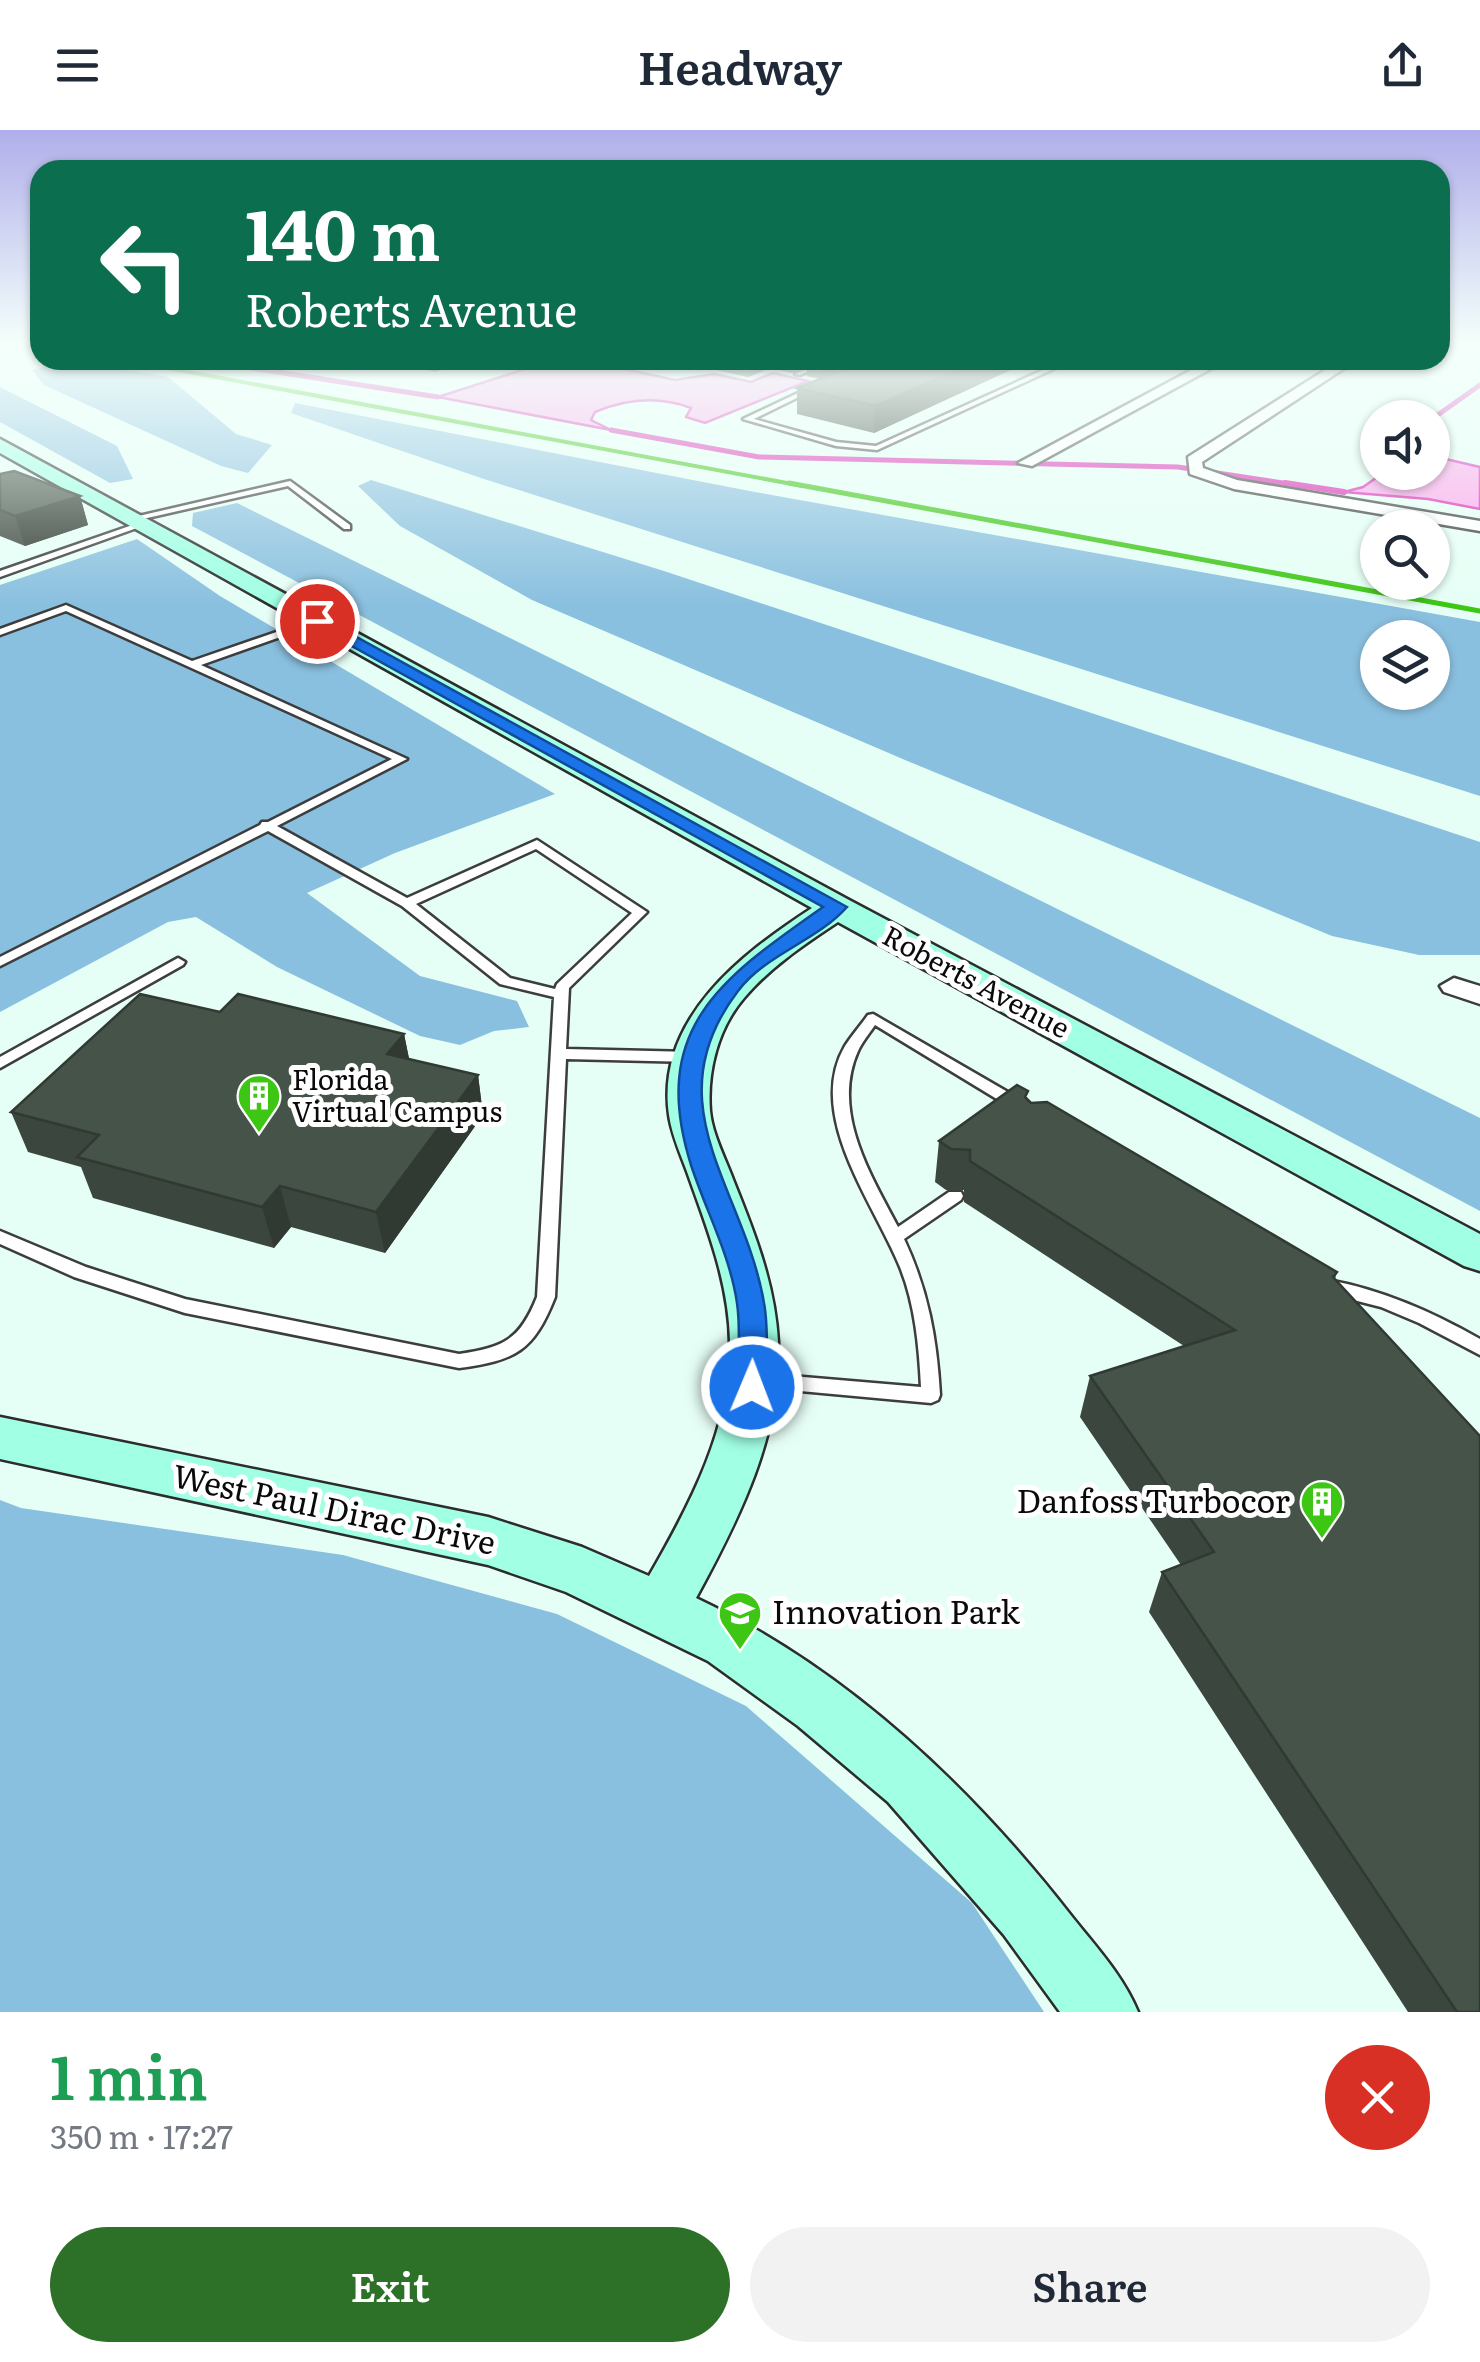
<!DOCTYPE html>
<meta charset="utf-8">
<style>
body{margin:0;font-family:Literata,serif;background:#f2f2f3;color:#1f2937;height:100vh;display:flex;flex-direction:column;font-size:38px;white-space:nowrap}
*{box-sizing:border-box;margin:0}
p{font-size:32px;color:#747a83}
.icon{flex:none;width:55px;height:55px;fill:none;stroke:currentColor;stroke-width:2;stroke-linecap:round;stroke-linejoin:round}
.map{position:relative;height:1882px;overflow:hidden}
.details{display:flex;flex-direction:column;background:#fff;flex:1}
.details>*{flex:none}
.top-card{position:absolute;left:30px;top:30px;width:1420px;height:210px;border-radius:30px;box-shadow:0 2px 8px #0004;background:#0b6e4f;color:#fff;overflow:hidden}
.fabs{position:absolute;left:1360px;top:270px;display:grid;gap:20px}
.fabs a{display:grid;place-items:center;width:90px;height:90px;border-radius:50%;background:#fff;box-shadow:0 2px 8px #0004;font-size:50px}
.pin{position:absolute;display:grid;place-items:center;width:85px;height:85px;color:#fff;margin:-42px;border:5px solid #fff;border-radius:50%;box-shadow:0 2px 10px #0007}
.me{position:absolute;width:110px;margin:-55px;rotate:1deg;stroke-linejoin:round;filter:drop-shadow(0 0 8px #0008)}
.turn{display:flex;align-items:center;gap:35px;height:210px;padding:0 50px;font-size:45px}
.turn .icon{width:130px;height:130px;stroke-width:2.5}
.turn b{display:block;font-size:70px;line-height:85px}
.round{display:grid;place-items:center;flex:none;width:105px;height:105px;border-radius:52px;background:#f2f2f3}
.summary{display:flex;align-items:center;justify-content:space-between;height:170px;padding:0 50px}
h1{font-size:60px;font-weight:600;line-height:75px;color:#1e9e55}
.button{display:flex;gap:20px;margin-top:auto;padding:20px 50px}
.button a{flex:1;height:115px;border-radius:60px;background:#2d7028;color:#fff;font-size:40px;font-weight:600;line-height:115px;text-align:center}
.button a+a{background:#f2f2f3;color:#1f2937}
header{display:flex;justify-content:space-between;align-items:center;height:130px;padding:0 50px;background:#fff;font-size:45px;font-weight:600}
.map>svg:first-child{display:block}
.forest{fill:#8ac0df;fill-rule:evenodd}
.water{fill:#fda5ec;stroke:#db25b3;stroke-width:2.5}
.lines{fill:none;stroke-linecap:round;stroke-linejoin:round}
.stream-far1{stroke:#db25b3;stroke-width:5}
.stream{stroke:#db25b3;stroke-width:6}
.lane-casing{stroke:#3d3d3d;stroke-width:5}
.street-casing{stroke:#3d3d3d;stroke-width:5}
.secondary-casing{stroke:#2c2c2c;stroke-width:5}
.lane{fill:#fff;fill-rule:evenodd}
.street{fill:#fff;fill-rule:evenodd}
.secondary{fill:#a1ffe4;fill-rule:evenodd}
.rail-far1{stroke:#3ec615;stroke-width:4}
.rail{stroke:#3ec615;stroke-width:5}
.wall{fill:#3b473e}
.shaded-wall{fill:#303a32}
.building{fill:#455348;stroke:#303a32;stroke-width:2.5}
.route{fill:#1a73e8;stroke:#114b97;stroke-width:2.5}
.labels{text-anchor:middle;stroke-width:10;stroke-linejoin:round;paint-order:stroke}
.street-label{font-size:28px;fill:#0a0a0a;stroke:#fff}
.poi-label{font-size:28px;fill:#0a0a0a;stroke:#fff;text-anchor:start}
.near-poi-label{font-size:32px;fill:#0a0a0a;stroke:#fff;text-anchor:end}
.near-street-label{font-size:32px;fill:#0a0a0a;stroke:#fff}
</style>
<header><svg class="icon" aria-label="menu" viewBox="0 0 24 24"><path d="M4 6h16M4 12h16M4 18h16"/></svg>Headway<svg class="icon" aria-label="share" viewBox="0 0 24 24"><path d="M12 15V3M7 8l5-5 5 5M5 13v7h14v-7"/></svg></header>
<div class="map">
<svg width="1480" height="1882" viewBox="0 0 1480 1882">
<rect width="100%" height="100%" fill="#e6fff6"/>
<path class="forest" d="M 69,230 L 168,247 L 236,304 L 272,315 L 248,343 L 221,336 L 44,255 L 32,240 Z
M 0,257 L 117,316 L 133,349 L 110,353 L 0,292 Z
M 295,273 L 755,362 L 1480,492 L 1480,666 L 481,348 L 291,283 ZM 1378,508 L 1432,508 L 1432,562 L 1378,562 Z
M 371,350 L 664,441 L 1480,712 L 1480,825 L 1419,825 L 1332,806 L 905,630 L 532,470 L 400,396 L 358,356 Z
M 237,373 L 1480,988 L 1480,1081 L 192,396 L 193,383 Z
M 137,409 L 220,466 L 555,664 L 395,723 L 307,763 L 420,846 L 517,871 L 529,897 L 494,901 L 460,915 L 420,906 L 277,837 L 196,787 L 168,792 L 0,882 L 0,455 Z
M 0,1370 L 21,1378 L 343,1425 L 557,1484 L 746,1576 L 972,1773 L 1044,1882 L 0,1882 Z"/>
<path class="water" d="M 553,230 L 583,230 L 675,250 L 714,244 L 751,252 L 773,243 L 808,251 L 705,293 L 686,287 L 691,278 C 659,266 626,269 595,282 L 591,290 L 611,300 L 438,267 Z
M 1433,326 L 1480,337 L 1480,379 L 1428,369 L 1344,362 L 1363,357 L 1383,343 L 1432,342 Z"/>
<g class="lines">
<path class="stream-far1" d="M 200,230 L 438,267
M 1432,289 L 1480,255
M 611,300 L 759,327 L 1178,337 L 1302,356"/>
<path class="stream" d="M 1285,353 L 1344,362"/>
<g class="lane-casing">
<path id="lane" d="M 398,230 L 435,235 L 472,230 L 435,239 Z
M 826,230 L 835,230 L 800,245 L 795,244 Z
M 1065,230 L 1073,230 L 877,320 L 836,316 L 743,289 L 813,256 L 815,259 L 754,289 L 836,312 L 876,316 Z
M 290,351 L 350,395 L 350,399 L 344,399 L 288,356 L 134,391 L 130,388 Z
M 141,392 L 148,394 L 0,447 L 0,441 Z
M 66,475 L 192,531 L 314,489 L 320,489 L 320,493 L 201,535 L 407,629 L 277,696 L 407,768 L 537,710 L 647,782 L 569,858 L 566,919 L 693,922 L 700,927 L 693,932 L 566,929 L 555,1167 C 533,1222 516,1230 459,1238 L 185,1183 L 74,1147 L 0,1114 L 0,1101 L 86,1137 L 185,1169 L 459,1224 C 504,1217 520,1210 537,1167 L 554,867 L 500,854 L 402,776 L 268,701 L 0,836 L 0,827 L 260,695 L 262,692 L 268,692 L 392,629 L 66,481 L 0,505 L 0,499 ZM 536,719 L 632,783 L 557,854 L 555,859 L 510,848 L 416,774 Z
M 178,828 L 185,832 L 183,835 L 0,938 L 0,927 Z
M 873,884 L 1025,972 L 1028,976 L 1025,980 L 1015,980 L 875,895 C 869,904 862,912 858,921 C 831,981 870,1044 898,1097 L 949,1062 L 961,1062 L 963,1066 L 961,1070 L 904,1109 C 928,1160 937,1209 940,1265 L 938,1270 L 931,1273 L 757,1257 L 750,1255 L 748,1250 L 750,1245 L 757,1243 L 921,1257 C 919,1216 915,1174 900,1137 C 874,1073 805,985 845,916 C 852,905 861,895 868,885 Z
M 1328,1150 C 1383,1160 1432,1182 1480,1209 L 1480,1225 L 1419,1193 L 1381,1177 L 1322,1162 L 1319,1157 L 1322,1152 Z"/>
</g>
<g class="street-casing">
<path id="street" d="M 1210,230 L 1227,230 L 1032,336 L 1018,333 Z
M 1341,230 L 1357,230 L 1202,332 L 1203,338 L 1237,350 L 1480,391 L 1480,401 L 1234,359 L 1190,344 L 1188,327 Z
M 1454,848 L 1480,856 L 1480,874 L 1444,862 L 1440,856 Z"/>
</g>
<g class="secondary-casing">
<path id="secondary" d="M 0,309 L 849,770 L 1480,1104 L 1480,1141 L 1464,1136 L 838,792 C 805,814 770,837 744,868 C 718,898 707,941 710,981 C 712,1004 726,1030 734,1052 C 755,1104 775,1155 778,1212 C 783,1302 738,1391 696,1468 C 847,1539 971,1657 1073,1788 C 1097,1818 1123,1846 1138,1882 L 1060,1882 L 1004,1805 L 888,1672 L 798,1596 L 708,1531 L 566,1462 L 488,1435 L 0,1329 L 0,1287 L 488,1387 L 582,1417 L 649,1446 C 690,1375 732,1296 730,1212 C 729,1155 709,1103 690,1050 C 683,1029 672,1007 669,985 C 655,889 743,823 812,778 L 0,323 Z"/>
</g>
<use href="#lane" class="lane"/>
<use href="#street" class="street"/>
<use href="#secondary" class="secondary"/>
<path class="rail-far1" d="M 20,211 L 40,215
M 124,230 L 803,356"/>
<path class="rail" d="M 789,353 L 1480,481"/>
</g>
<path class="wall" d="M 697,230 L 1032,230 L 874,303 L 797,284 L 797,258 L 820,249 L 807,246 L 807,235 L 791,243 L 770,238 L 748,247 L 698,236 Z
M 0,344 L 80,366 L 88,395 L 25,416 L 0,406 Z
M 220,882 L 404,904 L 409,929 L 478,945 L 483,985 L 385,1123 L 291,1097 L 274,1118 L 93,1068 L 81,1037 L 28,1022 L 11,982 Z
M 1027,969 L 1031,973 L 1337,1142 L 1335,1149 L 1480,1882 L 1408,1882 L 1149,1482 L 1162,1442 L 1181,1435 L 1080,1287 L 1090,1246 L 1184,1216 L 964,1072 L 964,1060 L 946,1060 L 935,1052 L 939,1011 Z"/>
<path class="shaded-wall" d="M 748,230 L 770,230 L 770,238 L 748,247 Z
M 792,230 L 807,230 L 807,235 L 791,243 Z
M 823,230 L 842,230 L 841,241 L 822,250 Z
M 980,230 L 1032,230 L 874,303 L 875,276 Z
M 80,366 L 88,395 L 25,416 L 15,386 Z
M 404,904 L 412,943 L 387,924 Z
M 478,945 L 483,985 L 385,1123 L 376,1082 Z
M 280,1056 L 291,1097 L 274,1118 L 262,1077 Z"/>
<path class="building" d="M 847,230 L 980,230 L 875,276 L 797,258 L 861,233 Z
M 14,341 L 80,366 L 15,386 L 0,380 L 0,344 Z
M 140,864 L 220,882 L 238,864 L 404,904 L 387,924 L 478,945 L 376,1082 L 280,1056 L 262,1077 L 77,1027 L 99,1005 L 11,982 Z
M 1017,955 L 1028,961 L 1025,967 L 1031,973 L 1047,972 L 1337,1142 L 1333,1147 L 1480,1306 L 1480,1882 L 1457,1882 L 1162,1442 L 1214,1422 L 1090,1246 L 1235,1200 L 970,1031 L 970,1020 L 951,1019 L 939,1011 Z"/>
<linearGradient id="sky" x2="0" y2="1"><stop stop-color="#b0aeea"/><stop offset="0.45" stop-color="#f4fffb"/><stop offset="1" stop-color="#f4fffb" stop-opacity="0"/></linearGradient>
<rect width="1480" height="474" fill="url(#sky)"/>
<path class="route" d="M 312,488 L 322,488 L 847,777 C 817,811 766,824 738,861 C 651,975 745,1059 764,1173 C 769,1199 766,1230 767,1257 L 763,1265 L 752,1268 L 742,1265 L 738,1257 C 738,1230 741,1200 737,1173 C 730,1125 706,1081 691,1035 C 648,898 722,848 823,777 L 312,494 Z"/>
<defs>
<g id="building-pin" transform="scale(2.25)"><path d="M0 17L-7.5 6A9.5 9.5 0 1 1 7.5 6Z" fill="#3ec615" stroke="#fff"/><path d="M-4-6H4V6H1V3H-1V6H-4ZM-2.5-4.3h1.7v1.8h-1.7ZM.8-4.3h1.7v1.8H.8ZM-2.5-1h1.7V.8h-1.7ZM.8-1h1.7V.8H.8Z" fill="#fff"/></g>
<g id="university-pin" transform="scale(2.25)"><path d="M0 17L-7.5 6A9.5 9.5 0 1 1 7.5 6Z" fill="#3ec615" stroke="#fff"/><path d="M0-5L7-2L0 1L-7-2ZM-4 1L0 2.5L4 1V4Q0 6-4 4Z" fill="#fff"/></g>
</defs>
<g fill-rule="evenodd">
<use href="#building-pin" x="259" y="966"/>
<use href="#building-pin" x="1322" y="1372"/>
<use href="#university-pin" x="740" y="1483"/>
</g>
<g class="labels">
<g class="street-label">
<text transform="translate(976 852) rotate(28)" y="10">Roberts Avenue</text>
</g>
<g class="poi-label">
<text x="292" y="960">Florida<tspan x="292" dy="32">Virtual Campus</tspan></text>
</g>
<g class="near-poi-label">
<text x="1290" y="1383">Danfoss Turbocor</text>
<text x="772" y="1494" text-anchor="start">Innovation Park</text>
</g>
<g class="near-street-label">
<text transform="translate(334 1380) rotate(12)" y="11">West Paul Dirac Drive</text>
</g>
</g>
</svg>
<div class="fabs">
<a><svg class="icon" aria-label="sound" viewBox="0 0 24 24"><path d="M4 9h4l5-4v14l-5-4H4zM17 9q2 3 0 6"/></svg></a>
<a><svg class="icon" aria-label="search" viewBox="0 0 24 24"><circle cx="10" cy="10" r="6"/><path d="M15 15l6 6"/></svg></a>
<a><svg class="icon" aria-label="layers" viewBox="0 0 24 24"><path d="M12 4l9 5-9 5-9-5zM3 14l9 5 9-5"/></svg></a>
</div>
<div class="pin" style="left:317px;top:491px;background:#d93025"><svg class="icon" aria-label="arrive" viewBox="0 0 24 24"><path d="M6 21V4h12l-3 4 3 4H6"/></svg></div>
<svg class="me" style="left:752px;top:1257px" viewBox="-20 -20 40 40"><circle r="17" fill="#1a73e8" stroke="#fff" stroke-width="3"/><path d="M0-11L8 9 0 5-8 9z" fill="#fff"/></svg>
<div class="top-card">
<div class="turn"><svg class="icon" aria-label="left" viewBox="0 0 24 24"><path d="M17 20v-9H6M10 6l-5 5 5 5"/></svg><div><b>140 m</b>Roberts Avenue</div></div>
</div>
</div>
<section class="details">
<div class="summary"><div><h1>1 min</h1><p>350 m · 17:27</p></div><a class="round" style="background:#d93025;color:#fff"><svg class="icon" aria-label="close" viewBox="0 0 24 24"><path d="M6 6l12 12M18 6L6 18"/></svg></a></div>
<div class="button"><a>Exit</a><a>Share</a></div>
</section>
